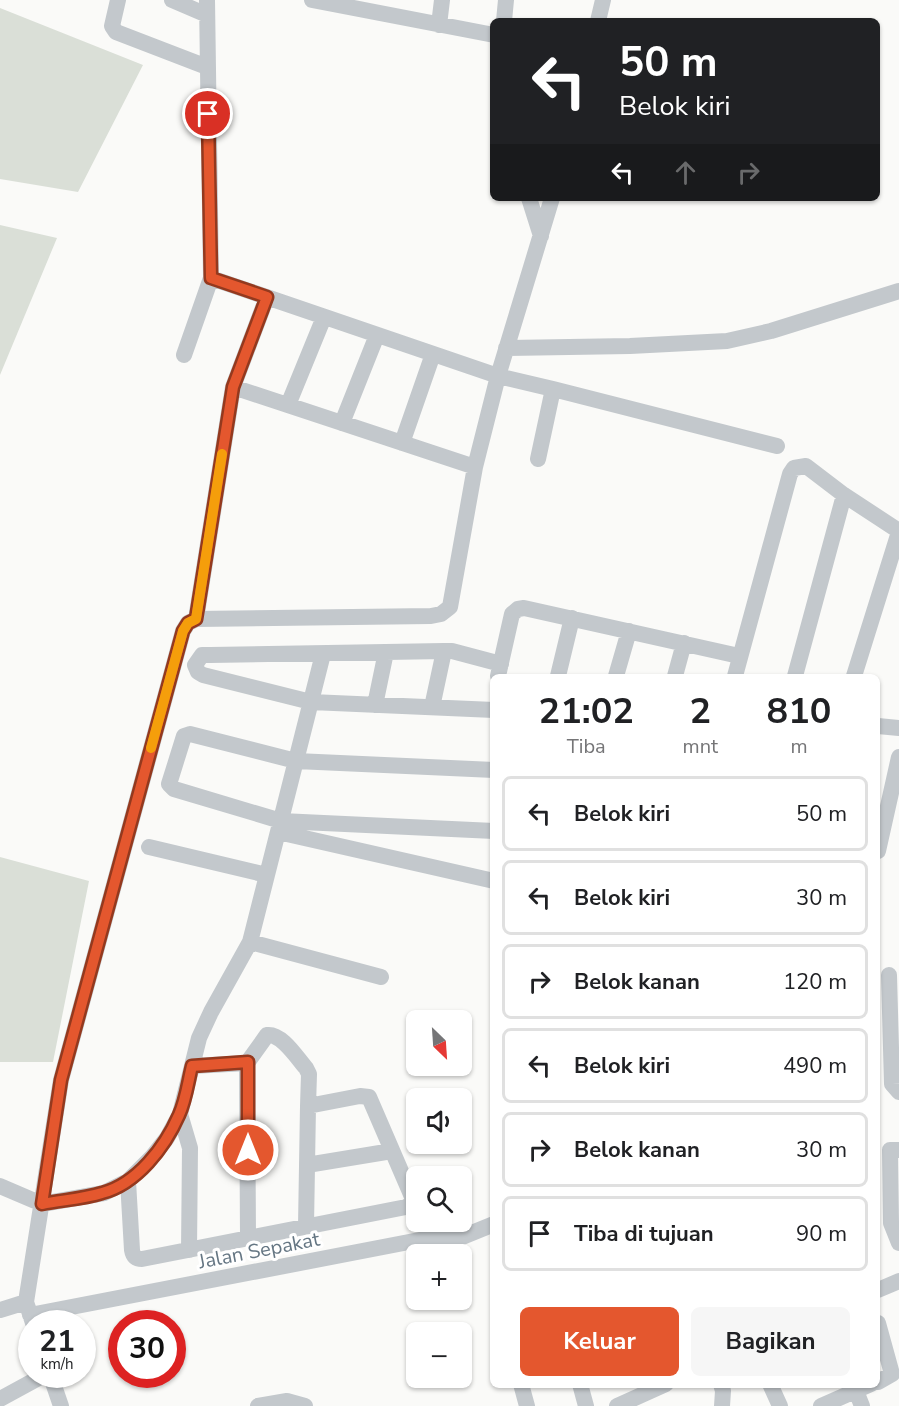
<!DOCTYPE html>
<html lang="id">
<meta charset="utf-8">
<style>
body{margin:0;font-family:"Nunito Sans",sans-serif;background:#f6f6f6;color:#202124;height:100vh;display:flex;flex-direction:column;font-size:22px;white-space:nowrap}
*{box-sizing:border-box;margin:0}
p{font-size:20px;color:#757577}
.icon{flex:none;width:33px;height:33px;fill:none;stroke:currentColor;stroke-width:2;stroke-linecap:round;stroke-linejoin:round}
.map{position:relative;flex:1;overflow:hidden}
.details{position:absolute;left:490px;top:674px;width:390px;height:714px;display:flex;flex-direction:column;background:#fff;border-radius:9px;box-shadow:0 2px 4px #0004}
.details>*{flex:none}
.banner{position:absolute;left:490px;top:18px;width:390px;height:183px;border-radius:9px;box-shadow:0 2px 4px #0004;background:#202124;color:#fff;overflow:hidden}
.needle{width:39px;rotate:155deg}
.tools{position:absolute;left:406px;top:1010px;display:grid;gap:12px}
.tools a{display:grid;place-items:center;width:66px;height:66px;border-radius:9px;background:#fff;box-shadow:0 2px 4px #0004;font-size:30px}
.speed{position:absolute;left:18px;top:1310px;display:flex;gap:12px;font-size:30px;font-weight:700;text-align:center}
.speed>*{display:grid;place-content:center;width:78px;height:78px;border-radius:50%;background:#fff;box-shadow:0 2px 4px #0004;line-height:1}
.speed small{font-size:15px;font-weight:400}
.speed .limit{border:9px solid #d22;background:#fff;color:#111}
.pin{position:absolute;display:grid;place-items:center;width:51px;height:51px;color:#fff;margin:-26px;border:3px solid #fff;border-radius:50%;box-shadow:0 2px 6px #0007}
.me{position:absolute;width:66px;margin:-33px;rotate:0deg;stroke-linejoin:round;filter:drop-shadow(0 0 4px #0008)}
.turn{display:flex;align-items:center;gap:21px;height:126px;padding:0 30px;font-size:27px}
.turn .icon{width:78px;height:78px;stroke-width:2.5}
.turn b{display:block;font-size:42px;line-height:51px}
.lanes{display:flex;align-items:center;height:57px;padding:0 30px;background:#0003;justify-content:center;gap:30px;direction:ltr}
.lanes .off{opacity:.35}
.eta{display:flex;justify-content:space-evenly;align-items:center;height:102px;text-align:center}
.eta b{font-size:36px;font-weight:700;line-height:42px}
.cta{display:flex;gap:12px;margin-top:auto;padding:12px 30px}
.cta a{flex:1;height:69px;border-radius:9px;background:#e4572e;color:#fff;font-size:24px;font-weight:700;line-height:69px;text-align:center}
.cta a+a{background:#f6f6f6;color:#202124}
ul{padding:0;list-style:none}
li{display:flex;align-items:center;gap:18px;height:75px;margin:0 12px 9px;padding:0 18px;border:3px solid #e0e0e0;border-radius:9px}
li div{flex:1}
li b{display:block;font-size:22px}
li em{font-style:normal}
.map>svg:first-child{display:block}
.green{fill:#dadfd7}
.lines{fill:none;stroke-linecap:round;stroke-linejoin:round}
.minor{stroke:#c3c8cc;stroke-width:16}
.route-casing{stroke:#94391e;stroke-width:15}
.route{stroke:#e4572e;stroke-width:10}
.slow{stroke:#f59e0b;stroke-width:10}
.labels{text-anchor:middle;stroke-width:6;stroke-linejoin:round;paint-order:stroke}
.street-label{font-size:20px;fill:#657683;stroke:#fff}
</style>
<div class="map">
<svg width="899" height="1406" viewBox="0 0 899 1406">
<rect width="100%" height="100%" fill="#fafaf8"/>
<path class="green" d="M 0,8 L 143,65 L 78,192 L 0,179 Z
M 0,225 L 57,238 L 0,375 Z
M 0,857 L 89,881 L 53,1062 L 0,1062 Z"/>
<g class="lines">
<path class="minor" d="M 118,0 L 112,26 L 116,32 L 207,67
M 172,0 L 207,15
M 312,0 L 494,35
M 504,21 L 506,0
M 598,21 L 603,0
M 439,25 L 442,0
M 529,198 L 541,236
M 211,278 L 498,376 L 553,389 L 777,446
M 506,348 L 630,346 L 727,341 L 771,331 L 899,291
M 184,355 L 211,278 L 207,0
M 233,387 L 475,467
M 288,405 L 324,317
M 342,423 L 377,335
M 402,443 L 433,354
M 538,459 L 553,389
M 196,619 L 233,387 L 267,297
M 498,676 L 512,614 L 518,609 L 524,608 L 739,656
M 558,676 L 572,618
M 616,676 L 629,631
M 675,676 L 684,643
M 735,676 L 790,474 L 794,468 L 806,466 L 844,495 L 899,531
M 795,676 L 844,495
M 854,676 L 899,532
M 375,705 L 386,652
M 432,707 L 444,651
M 494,710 L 311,702 L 203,675 L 198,672 L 195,665 L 202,655 L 210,655 L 444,651 L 452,651 L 501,664
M 878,726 L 899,728
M 494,770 L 296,761 L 190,734 L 184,736 L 169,784 L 174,789 L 281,821 L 494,831
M 278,832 L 494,881
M 149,847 L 267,875
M 878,851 L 899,757
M 250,942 L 381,977
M 889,975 L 892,1084 L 899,1092
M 192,1066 L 247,1063
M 180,1114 L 190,1148 L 189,1250
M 899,1150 L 890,1150 L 891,1223 L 899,1243
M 307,1165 L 392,1151
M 128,1181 L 132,1250 C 133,1256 135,1259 142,1259 L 406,1207 L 411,1204 L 413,1199 L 369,1097 L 360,1096 L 308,1106 L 309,1074 L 306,1068 C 297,1058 282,1033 267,1035 L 247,1063 L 248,1238
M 0,1186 L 42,1204 L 104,1193 L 128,1181 L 152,1157 L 167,1138 L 180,1114 L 199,1038 L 211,1012 L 250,942 L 323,654
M 306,1226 L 308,1106
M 878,1290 L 899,1281
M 0,1310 L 26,1302
M 30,1315 L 440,1236 L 462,1237 L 494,1224
M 33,1323 L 26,1302 L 61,1080 L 183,631 L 188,623 L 196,619 L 431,616 L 441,614 L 450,607 L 475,467 L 498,376 L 552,198
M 878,1323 L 892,1374 L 878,1382
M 50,1374 L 61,1406
M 521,1384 L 527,1406
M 580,1384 L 586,1406
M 721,1384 L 723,1391 L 722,1406
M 770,1384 L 780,1406
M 856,1391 L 862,1406
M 0,1399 L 46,1374
M 258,1406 L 287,1401 L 305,1406
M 617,1406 L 666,1384
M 821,1406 L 871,1384"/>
</g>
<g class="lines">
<g class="route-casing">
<path id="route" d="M 208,114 L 211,278 L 267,297 L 233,387 L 196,619 L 188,623 L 183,631 L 61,1080 L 42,1204 C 62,1200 83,1199 102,1193 C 137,1184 165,1147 179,1115 C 186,1100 188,1082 192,1066 L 248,1062 L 248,1150"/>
</g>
<use href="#route" class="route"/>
<path class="slow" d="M 151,748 L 183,631 L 188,623 L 196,619 L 222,454"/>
</g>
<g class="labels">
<g class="street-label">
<text transform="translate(259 1250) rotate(-11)" y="7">Jalan Sepakat</text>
</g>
</g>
</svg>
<div class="tools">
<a><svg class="needle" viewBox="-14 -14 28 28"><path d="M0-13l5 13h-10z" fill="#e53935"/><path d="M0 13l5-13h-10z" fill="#757577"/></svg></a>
<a><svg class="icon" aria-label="sound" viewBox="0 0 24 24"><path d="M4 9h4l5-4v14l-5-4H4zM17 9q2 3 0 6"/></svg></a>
<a><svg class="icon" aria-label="search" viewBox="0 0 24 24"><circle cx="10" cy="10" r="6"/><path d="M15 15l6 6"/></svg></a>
<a>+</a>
<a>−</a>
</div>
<div class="speed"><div>21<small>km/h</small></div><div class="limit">30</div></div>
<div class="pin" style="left:208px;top:114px;background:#d93025"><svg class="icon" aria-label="arrive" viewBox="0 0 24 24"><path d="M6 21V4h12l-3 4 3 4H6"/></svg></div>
<svg class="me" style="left:248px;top:1150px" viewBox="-20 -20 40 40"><circle r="17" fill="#e4572e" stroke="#fff" stroke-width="3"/><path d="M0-11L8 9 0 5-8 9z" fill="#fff"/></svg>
<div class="banner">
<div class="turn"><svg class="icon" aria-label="left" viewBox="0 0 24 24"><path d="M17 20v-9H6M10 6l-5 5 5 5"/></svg><div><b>50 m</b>Belok kiri</div></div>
<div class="lanes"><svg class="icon" aria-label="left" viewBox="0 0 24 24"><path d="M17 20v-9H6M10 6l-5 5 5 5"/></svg><svg class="icon off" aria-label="ahead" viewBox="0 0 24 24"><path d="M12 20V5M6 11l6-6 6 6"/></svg><svg class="icon off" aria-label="right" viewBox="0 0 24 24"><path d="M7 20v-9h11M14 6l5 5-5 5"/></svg></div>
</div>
<section class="details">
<div class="eta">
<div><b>21:02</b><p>Tiba</p></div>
<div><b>2</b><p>mnt</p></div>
<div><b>810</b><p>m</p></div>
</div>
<ul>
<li><svg class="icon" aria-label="left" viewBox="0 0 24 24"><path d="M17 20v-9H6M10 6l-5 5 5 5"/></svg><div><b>Belok kiri</b></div><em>50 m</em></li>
<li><svg class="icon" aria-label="left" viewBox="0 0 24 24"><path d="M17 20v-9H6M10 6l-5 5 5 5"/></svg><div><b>Belok kiri</b></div><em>30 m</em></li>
<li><svg class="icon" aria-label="right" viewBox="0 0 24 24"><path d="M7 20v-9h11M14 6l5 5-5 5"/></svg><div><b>Belok kanan</b></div><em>120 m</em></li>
<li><svg class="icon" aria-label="left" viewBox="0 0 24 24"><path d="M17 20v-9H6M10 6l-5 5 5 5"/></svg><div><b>Belok kiri</b></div><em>490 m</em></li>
<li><svg class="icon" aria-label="right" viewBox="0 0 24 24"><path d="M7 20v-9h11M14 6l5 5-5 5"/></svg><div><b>Belok kanan</b></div><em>30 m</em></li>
<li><svg class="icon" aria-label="arrive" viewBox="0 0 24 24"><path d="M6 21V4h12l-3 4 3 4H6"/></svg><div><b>Tiba di tujuan</b></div><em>90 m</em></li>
</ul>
<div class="cta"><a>Keluar</a><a>Bagikan</a></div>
</section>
</div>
